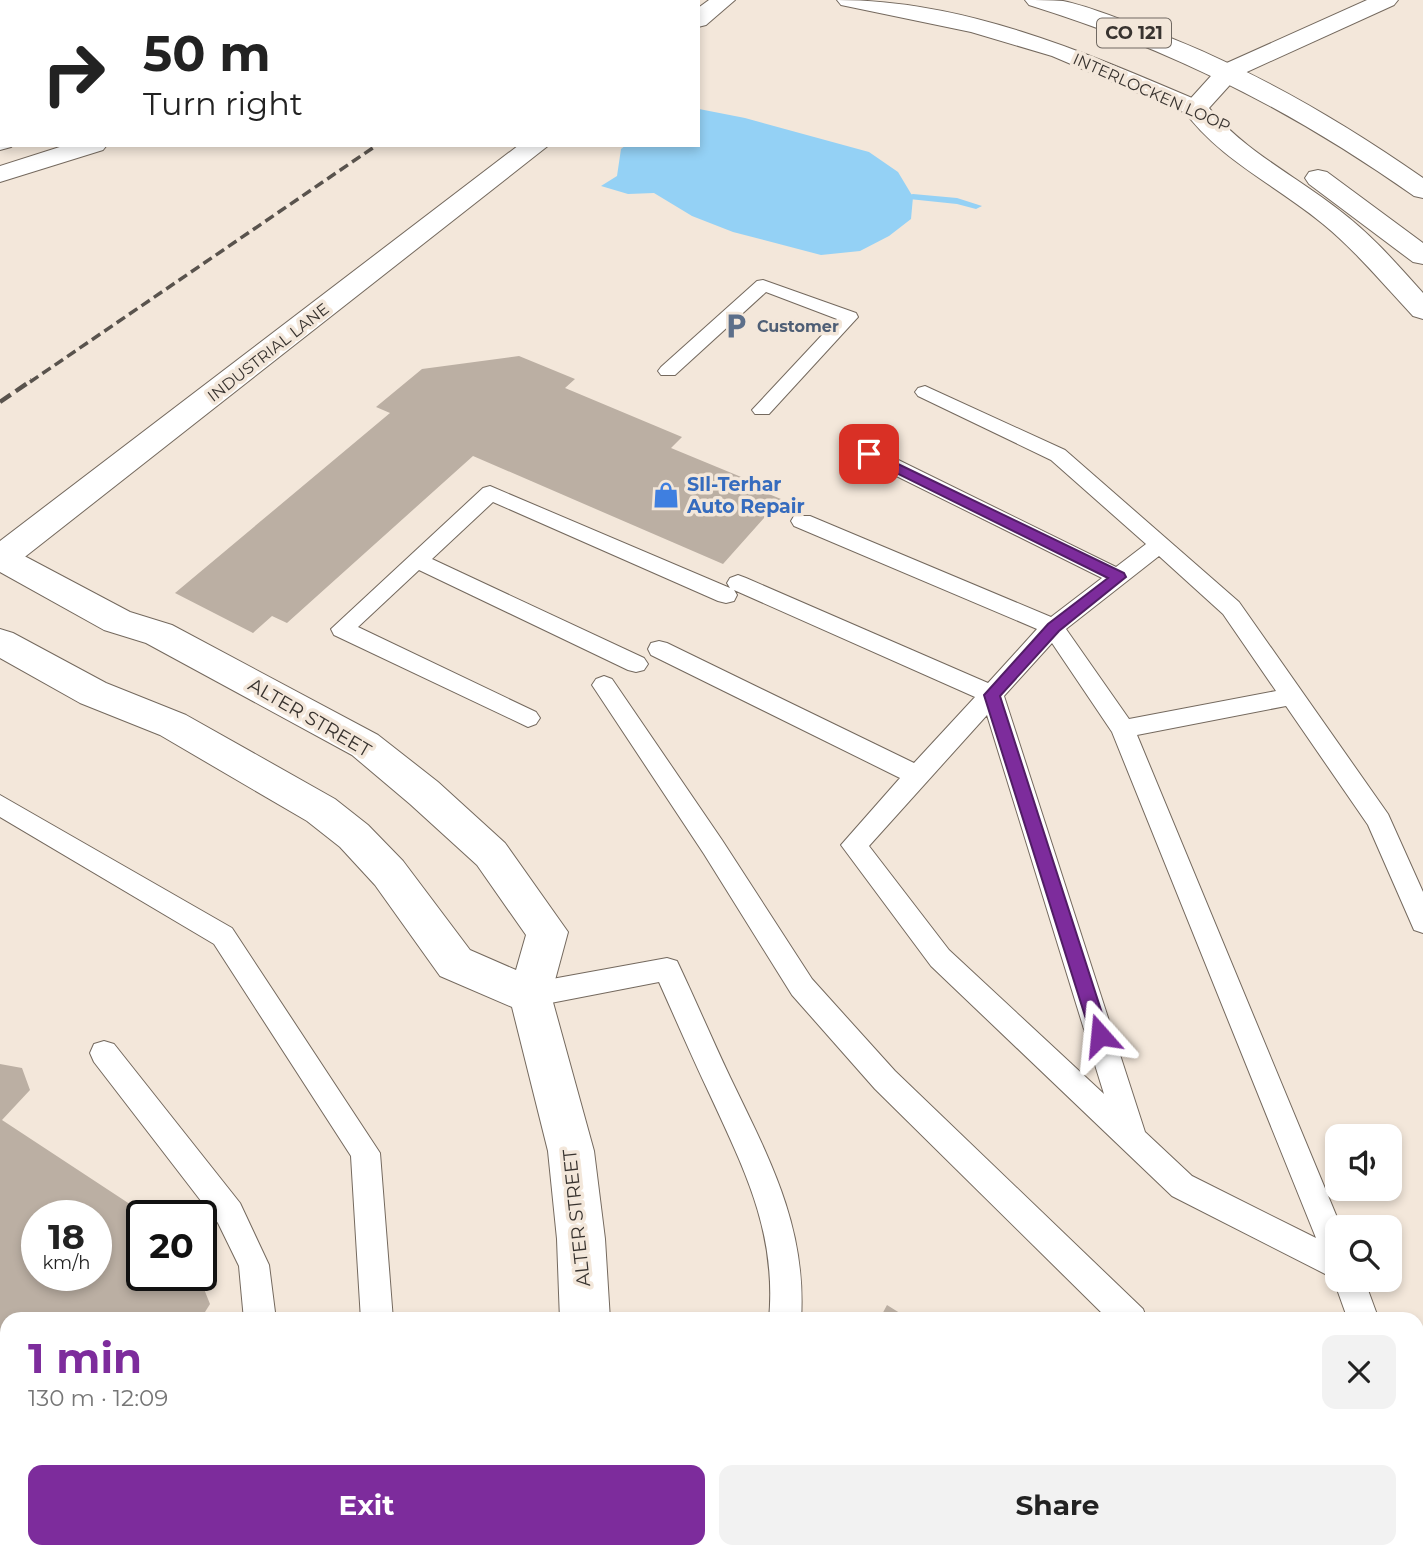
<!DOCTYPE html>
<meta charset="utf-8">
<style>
body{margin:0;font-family:Montserrat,sans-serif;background:#f2f2f2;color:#222;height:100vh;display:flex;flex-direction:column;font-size:26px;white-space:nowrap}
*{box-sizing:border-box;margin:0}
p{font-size:23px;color:#767676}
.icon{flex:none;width:38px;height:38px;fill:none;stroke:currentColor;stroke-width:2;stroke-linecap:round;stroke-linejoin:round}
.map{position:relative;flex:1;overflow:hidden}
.drawer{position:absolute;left:0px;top:1312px;width:1424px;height:247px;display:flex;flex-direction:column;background:#fff;border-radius:21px 21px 0 0;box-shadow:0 4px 10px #0003}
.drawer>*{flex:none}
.banner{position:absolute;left:0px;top:0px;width:700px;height:147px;box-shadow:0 4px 10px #0003;background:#fff;color:#222;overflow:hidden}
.buttons{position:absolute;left:1325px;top:1124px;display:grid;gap:14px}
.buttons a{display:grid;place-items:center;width:77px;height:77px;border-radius:14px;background:#fff;box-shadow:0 4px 10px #0003;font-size:35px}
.speed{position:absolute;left:21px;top:1200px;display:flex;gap:14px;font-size:35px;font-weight:700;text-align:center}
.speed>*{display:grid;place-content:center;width:91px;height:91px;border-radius:50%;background:#fff;box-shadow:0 4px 10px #0003;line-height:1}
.speed small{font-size:18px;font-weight:400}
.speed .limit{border:4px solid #111;border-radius:10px;background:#fff;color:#111}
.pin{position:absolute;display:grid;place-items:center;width:60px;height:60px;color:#fff;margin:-30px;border-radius:14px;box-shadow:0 4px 10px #0006}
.me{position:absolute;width:77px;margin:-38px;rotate:342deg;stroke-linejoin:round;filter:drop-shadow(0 0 5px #0008)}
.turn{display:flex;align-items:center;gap:24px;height:147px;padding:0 28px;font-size:32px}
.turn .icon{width:91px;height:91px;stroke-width:2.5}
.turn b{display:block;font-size:49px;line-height:60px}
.round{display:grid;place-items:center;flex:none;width:74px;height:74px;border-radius:14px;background:#f2f2f2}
.head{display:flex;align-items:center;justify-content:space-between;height:119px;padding:0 28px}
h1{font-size:42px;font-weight:700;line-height:52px;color:#7d2c9c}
.cta{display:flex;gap:14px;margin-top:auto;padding:14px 28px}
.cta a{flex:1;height:80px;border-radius:14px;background:#7d2c9c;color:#fff;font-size:28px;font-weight:700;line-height:80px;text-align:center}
.cta a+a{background:#f2f2f2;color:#222}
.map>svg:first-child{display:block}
.water{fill:#94d1f5}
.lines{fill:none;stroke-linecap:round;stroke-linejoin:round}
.stream{fill:#94d1f5;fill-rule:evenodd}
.building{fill:#bbafa3;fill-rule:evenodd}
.lane-casing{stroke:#74695e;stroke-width:2}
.street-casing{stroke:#74695e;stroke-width:2}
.secondary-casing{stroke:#74695e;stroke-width:2}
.primary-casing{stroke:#74695e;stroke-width:2}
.highway-casing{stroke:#74695e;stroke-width:2}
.lane{fill:#fff;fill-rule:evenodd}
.street{fill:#fff;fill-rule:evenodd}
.secondary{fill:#fff;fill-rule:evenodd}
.primary{fill:#fff;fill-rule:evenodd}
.highway{fill:#fff;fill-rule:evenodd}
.rail-far1{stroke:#59534d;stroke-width:3.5;stroke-dasharray:10 5;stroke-linecap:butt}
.rail{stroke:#59534d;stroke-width:4.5;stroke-dasharray:13 6;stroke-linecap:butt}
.route{fill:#7d2c9c;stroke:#511d65;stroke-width:2}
.labels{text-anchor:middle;stroke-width:7;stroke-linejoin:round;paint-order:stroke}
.far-street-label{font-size:16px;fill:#38332f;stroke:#f3e7da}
.far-service-label{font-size:16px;font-weight:bold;fill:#4e5e75;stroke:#f3e7da;text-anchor:start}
.shield{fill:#f3e7da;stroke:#706962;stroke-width:2}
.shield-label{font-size:18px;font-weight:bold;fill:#38332f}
.shop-label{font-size:19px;font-weight:bold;fill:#366cbe;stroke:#f3e7da;text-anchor:start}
.street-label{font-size:19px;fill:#38332f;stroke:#f3e7da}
</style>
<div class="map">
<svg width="1423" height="1559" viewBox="0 0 1423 1559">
<rect width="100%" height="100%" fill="#f3e7da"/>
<path class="water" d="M 699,109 L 745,118 L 869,152 L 898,172 L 913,197 L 911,219 L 889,236 L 860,251 L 821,255 L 733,232 L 692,216 L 654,193 L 628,194 L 601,186 L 617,176 L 621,149 L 626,145 L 698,145 Z"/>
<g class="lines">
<path class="stream" d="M 913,194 L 957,198 L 982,206 L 976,209 L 957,204 L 909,199 L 909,195 Z"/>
</g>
<path class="building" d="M 519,356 L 575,379 L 565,388 L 682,437 L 671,448 L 763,486 L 759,490 L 781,499 L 723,564 L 473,456 L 287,623 L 272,616 L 253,633 L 175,593 L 390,413 L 376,407 L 422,369 Z
M 0,1064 L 22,1068 L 30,1090 L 2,1120 L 148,1216 L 142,1216 L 142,1276 L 183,1276 L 202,1284 L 210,1304 L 200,1320 L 7,1320 L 7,1533 L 0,1542 ZM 37,1216 L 96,1216 L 96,1276 L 37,1276 Z
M 887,1305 L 911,1320 L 879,1320 Z
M 736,1552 L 1314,1552 L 1312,1559 L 732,1559 Z"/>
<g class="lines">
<g class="lane-casing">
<path id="lane" d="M 763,280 L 856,313 L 858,317 L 769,414 L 755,414 L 752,410 L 837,319 L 766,292 L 675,375 L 661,375 L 658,371 L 661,367 L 757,281 Z
M 925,386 L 1065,450 L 1239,602 L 1388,814 L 1423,892 L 1423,933 L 1414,930 L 1368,825 L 1286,706 L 1137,735 L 1341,1227 L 1337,1227 L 1337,1279 L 1364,1279 L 1379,1320 L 1348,1320 L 1333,1278 L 1172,1196 L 931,966 L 841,845 L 900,778 L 651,655 L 648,649 L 651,643 L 659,641 L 667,643 L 914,763 L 975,697 L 734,590 L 737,595 L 734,601 L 726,603 L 718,601 L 493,502 L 432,559 L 644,658 L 648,664 L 644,670 L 636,672 L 628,670 L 419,570 L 358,627 L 536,712 L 540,718 L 536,724 L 528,727 L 334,635 L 331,629 L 483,488 L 490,486 L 730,588 L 727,583 L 730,578 L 738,575 L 746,578 L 988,683 L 1037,629 L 794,526 L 791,521 L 794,516 L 810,516 L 1051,617 L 1102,578 L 862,459 L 859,454 L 862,449 L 876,449 L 1116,567 L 1146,544 L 1051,460 L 918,396 L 915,392 L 918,388 ZM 1159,556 L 1223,614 L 1276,691 L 1129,719 L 1066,629 ZM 1052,643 L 1112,732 L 1316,1238 L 1192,1176 L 1145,1132 L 1004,696 ZM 987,715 L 1104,1094 L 949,950 L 869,846 Z
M 604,676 L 612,679 L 722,840 L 812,979 L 895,1071 L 1143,1309 L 1147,1320 L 1109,1320 L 875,1089 L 792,995 L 704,854 L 596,691 L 592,685 L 596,679 Z
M 0,795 L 232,928 L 380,1153 L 393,1320 L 361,1320 L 351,1156 L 214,944 L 0,817 Z
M 667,958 L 677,961 C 695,999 712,1039 730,1077 C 769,1158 807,1227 801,1320 L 769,1320 C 777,1233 745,1171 710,1095 C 692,1057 676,1020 659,982 L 530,1007 L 520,1003 L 516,995 L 520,987 L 530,983 Z
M 104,1041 L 114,1044 L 240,1203 L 269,1265 L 276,1320 L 244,1320 L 239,1266 L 218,1223 L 94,1062 L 90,1053 L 94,1044 Z
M 1418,1435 L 1423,1437 L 1423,1482 L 1418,1479 Z
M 1418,1493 L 1423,1495 L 1423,1530 L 1418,1528 Z
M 100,1552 L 136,1552 L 133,1559 L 97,1559 Z
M 299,1552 L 334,1552 L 331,1559 L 296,1559 Z"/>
</g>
<g class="street-casing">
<path id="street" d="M 0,547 L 13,550 L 130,612 L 172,625 L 378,735 L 438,782 L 505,843 L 568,932 L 551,995 L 594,1151 L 605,1239 L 610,1320 L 560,1320 L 557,1239 L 548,1151 L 512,1007 L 440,976 L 375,885 L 340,847 L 307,821 L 160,735 L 80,703 L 0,658 L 0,629 L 13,633 L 106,683 L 186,715 L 335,799 L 368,825 L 403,861 L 470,950 L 516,970 L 526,935 L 477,865 L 410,804 L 352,755 L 146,643 L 104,630 L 0,572 Z
M 535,1552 L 589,1552 L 588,1559 L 534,1559 Z"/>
</g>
<g class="secondary-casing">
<path id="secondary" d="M 709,0 L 735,0 L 706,25 L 698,27 L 698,8 Z
M 519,145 L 549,145 L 12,567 L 0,571 L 0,541 Z"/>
</g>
<g class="primary-casing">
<path id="primary" d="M 284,0 L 309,0 L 283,2 Z
M 350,0 L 375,0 L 349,2 Z
M 837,0 C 966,0 1087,53 1204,103 L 1208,108 L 1204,113 L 1195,116 L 1186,113 L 1052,56 L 971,32 L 841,5 Z
M 1025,0 C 1037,0 1051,0 1063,1 C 1087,6 1111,16 1134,24 C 1238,61 1333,115 1423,178 L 1423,198 L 1414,196 C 1292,110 1171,49 1029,5 Z
M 0,134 L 2,145 L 13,145 L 11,147 L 0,150 Z
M 66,145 L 107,145 L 103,150 L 0,182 L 0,166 Z"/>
</g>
<g class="highway-casing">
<path id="highway" d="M 1367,0 L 1398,0 L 1394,5 L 1238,76 L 1209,108 C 1244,151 1296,176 1339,210 C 1371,234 1397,264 1423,293 L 1423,319 L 1413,316 C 1384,285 1356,251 1323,224 C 1276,185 1218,159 1182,108 L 1220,66 Z
M 1318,170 L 1327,172 L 1423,243 L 1423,264 L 1413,262 L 1309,184 L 1305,178 L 1309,172 Z"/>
</g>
<use href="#lane" class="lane"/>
<use href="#street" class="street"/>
<use href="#secondary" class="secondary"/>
<use href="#primary" class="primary"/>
<use href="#highway" class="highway"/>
<path class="rail-far1" d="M 587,2 L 590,0
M 30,382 L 377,145"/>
<path class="rail" d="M 0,402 L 32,380"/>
</g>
<path class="route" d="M 869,450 L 1124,573 L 1126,577 L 1059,631 L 1000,696 L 1109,1035 L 1106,1041 L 1100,1043 L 1093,1041 L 1091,1035 L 984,695 L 1048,624 L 1108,578 L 864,457 L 864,451 Z"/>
<defs>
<g id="parking-bare" transform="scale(2.1)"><path d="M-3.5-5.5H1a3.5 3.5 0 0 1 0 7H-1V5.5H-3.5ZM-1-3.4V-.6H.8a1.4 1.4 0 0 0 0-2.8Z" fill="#5c6f8a" stroke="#f3e7da" stroke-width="2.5" paint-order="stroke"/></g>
<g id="shop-bare" transform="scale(2.1)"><path d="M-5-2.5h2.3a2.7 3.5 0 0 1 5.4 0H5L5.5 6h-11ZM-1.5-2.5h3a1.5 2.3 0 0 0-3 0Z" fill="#3f7fe0" stroke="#f3e7da" stroke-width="2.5" paint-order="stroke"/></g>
</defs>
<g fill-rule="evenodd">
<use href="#parking-bare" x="736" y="326"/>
<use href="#shop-bare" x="666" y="495"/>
</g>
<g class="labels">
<g class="far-street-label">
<text transform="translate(1152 92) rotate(24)" y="6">INTERLOCKEN LOOP</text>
<text transform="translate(268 352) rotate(-38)" y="6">INDUSTRIAL LANE</text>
</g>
<g class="far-service-label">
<text x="757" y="332">Customer</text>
</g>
<rect class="shield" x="1097" y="18.5" width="74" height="29" rx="5"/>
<g class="shield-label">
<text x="1134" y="39">CO 121</text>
</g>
<g class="shop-label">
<text x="687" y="491">SIl-Terhar<tspan x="687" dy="22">Auto Repair</tspan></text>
</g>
<g class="street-label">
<text transform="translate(310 717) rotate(30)" y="7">ALTER STREET</text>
<text transform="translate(576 1218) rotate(-96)" y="7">ALTER STREET</text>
</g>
</g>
</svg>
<div class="buttons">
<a><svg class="icon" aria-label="sound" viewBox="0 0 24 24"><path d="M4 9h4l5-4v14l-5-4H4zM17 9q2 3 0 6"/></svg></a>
<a><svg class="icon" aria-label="search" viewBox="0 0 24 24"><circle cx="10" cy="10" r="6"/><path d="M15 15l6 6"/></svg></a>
</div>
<div class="speed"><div>18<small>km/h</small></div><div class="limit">20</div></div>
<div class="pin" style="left:869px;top:454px;background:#d93025"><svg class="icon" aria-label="arrive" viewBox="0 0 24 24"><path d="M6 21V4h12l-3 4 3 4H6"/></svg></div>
<svg class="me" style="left:1100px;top:1035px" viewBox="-20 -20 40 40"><path d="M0-17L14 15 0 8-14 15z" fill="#7d2c9c" stroke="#fff" stroke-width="4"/></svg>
<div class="banner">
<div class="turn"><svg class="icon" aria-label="right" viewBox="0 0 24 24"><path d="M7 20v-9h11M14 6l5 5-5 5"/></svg><div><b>50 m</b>Turn right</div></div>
</div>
<section class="drawer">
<div class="head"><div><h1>1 min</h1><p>130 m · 12:09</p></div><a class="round"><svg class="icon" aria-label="close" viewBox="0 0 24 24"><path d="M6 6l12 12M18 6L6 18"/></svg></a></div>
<div class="cta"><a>Exit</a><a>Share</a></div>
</section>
</div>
